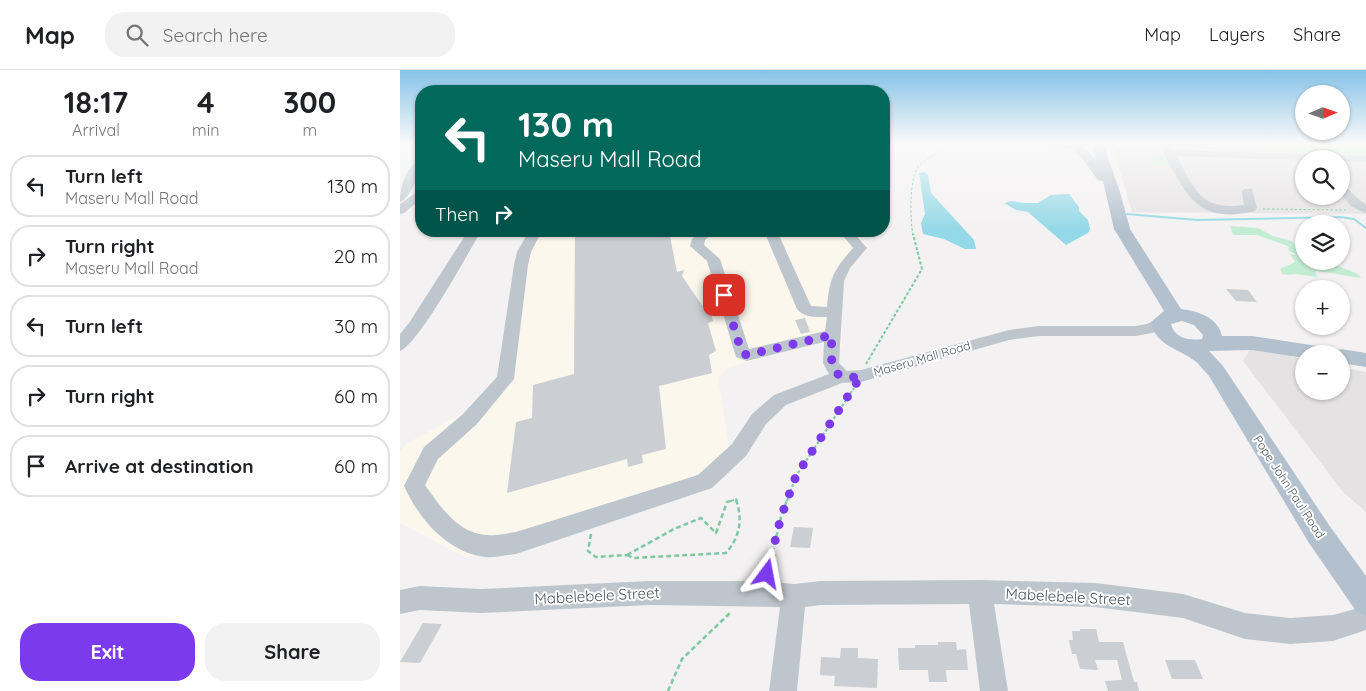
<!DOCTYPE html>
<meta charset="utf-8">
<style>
body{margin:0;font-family:Quicksand,sans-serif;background:#f2f2f2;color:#202124;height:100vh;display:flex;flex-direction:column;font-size:19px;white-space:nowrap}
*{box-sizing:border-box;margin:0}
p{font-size:16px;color:#757577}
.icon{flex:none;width:28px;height:28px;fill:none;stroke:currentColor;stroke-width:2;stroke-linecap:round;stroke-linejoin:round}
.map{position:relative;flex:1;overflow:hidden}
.details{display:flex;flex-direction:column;background:#fff;width:400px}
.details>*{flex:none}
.guide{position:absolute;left:15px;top:15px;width:475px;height:152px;border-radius:20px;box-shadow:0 1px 4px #0004;background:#00695c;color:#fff;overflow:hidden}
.needle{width:32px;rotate:88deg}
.tools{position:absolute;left:895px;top:15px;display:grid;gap:10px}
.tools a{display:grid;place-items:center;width:55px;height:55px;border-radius:50%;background:#fff;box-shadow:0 1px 4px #0004;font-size:25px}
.pin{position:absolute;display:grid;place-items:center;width:42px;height:42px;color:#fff;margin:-21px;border-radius:10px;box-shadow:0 2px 8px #0006}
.me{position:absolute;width:55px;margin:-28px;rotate:13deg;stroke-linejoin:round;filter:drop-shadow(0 0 4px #0008)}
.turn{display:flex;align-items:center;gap:18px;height:105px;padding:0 20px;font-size:22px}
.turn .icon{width:65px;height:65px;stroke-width:2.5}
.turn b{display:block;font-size:35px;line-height:42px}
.then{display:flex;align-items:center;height:48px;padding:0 20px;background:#0003;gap:10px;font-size:19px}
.eta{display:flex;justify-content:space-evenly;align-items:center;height:85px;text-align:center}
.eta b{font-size:30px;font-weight:700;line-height:35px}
.action{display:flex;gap:10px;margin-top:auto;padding:10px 20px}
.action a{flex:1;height:58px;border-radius:20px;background:#7c3aed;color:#fff;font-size:20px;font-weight:700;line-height:58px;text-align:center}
.action a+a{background:#f2f2f2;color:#202124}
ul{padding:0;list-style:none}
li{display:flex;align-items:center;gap:15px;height:62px;margin:0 10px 8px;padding:0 10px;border:2px solid #e0e0e0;border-radius:20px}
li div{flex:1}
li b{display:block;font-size:19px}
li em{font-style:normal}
header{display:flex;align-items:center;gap:30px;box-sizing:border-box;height:70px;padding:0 25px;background:#fff;border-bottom:1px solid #e0e0e0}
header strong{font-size:24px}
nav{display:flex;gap:28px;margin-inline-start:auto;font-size:18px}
.search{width:350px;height:45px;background:#f2f2f2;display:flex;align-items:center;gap:12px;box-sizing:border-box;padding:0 18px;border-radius:20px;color:#757577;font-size:19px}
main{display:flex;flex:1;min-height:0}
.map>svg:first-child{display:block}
.commercial{fill:#fcf7ed}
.education{fill:#e4e2e3;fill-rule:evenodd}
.green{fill:#c3edd2}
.water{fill:#93d9e7}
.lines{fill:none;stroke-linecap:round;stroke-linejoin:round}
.stream{stroke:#93d9e7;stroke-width:2}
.building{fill:#cbced3}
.path-far2{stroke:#7dc9a1;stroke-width:1;stroke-dasharray:2.5 2;stroke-linecap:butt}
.path-far1{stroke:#7dc9a1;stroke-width:2;stroke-dasharray:3 2;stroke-linecap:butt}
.path{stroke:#7dc9a1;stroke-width:2.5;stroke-dasharray:5 3;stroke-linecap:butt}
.minor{fill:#bec6cd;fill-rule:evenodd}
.major{fill:#b3c1ce;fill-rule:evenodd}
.route{stroke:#7c3aed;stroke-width:9;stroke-dasharray:0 16.2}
.labels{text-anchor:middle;stroke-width:4;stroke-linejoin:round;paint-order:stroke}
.street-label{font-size:12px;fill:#4a555e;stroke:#fff}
.near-street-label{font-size:15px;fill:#4a555e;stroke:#fff}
</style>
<header>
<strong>Map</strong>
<div class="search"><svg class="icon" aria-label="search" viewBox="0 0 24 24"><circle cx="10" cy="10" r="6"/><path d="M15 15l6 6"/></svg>Search here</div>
<nav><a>Map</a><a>Layers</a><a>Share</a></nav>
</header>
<main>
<section class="details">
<div class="eta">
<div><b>18:17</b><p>Arrival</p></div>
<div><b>4</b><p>min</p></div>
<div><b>300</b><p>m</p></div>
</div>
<ul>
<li><svg class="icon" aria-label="left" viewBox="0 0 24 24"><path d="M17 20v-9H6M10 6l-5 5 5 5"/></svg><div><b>Turn left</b><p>Maseru Mall Road</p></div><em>130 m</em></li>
<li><svg class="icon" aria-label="right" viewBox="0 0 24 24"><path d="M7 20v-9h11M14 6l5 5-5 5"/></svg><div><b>Turn right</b><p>Maseru Mall Road</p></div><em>20 m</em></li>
<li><svg class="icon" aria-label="left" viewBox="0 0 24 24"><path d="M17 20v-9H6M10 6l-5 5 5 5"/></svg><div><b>Turn left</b></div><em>30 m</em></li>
<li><svg class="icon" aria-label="right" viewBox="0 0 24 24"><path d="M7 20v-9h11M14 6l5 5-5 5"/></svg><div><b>Turn right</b></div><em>60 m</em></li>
<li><svg class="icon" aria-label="arrive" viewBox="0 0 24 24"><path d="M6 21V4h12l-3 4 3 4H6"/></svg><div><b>Arrive at destination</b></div><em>60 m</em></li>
</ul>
<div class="action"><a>Exit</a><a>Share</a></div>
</section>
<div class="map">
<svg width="966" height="621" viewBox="0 0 966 621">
<rect width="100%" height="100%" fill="#f3f1f1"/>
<path class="commercial" d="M 132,161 L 451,161 L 469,177 L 442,206 L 442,277 L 420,273 L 329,297 L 318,308 L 330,383 L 307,402 L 144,473 L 65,487 L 0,453 L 0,382 L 6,374 L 72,338 L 97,310 Z"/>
<path class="education" d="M 712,73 L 966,73 L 966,144 L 732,142 ZM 904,89 L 941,89 L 941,126 L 904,126 Z
M 851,278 L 904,289 L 904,321 L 941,321 L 941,297 L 966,302 L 966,442 L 943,422 L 843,291 Z"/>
<path class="green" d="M 862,73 L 963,73 L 966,75 L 966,84 L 870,81 Z
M 745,81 L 761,82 L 769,96 L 752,95 Z
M 830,156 L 858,158 L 873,166 L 892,171 L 897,179 L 904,181 L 904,191 C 924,191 942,196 959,205 L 961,208 C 945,206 931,202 915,201 L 917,207 L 896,204 L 883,205 L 880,199 L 895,192 L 890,184 L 897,185 L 889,181 L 888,176 L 857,165 L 833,165 Z"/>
<path class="water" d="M 524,102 L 528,105 L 531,123 L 574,170 L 576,179 L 565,179 L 544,169 L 523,164 L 521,153 L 525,144 L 519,103 Z
M 669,124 L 679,137 L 679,141 L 688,150 L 690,159 L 688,163 L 666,175 L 628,142 L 616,140 L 604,133 L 611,131 L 625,133 L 638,133 L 651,125 Z"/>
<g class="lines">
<path class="stream" d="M 727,144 L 797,150 L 940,147 L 954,149 L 966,158"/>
</g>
<path class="building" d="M 175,161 L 269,161 L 277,202 L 284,200 L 282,206 L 304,238 L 309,237 L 313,251 L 308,253 L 316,281 L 309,285 L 312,303 L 259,316 L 266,379 L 242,385 L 243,393 L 228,397 L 227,389 L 107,423 L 116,352 L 132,348 L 133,315 L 174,304 Z
M 826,219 L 848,220 L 857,232 L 836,231 Z
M 405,248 L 410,262 L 401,264 L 395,250 Z
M 394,457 L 413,458 L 410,478 L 390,477 Z
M 23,553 L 42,554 L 20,593 L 0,592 Z
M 680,559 L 696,559 L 699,572 L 723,572 L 734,612 L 737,612 L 739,621 L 708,621 L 705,611 L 722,610 L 717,590 L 695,590 L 698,600 L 680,599 L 676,584 L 672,584 L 669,570 L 673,570 L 672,561 L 680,561 Z
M 538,572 L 556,572 L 557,580 L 566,579 L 568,600 L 546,600 L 547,612 L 529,612 L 528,600 L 499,600 L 498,578 L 515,578 L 515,575 L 538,575 Z
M 441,578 L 458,578 L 458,588 L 478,589 L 477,618 L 434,616 L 435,606 L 420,605 L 421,587 L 440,588 Z
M 765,590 L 795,590 L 803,609 L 772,609 Z"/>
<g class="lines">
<path class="path-far2" d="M 863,139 L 946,140
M 513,165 C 510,151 509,106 519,96 C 528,87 544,80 555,73"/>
<path class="path-far1" d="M 466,294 L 522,199 L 513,164
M 331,431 L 336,429 L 337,431
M 387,431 L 396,406 L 454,318"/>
<path class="path" d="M 191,464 L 188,481 L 196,487 L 227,485
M 227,485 L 233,488 L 326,483 C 340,467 343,449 336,430
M 227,485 L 274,459 L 301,448 L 316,463 L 327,432 L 334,430
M 367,506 L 381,447 L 387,430
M 268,621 L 282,589 L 331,542"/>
<path class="minor" d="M 627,73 L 677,73 L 678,75 L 673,78 L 632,76 Z
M 758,73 L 768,73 L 772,80 L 966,86 L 966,92 L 941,91 L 941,89 L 904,89 L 904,90 L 776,86 C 796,120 800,141 844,135 L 842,121 L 844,119 L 852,119 L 857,138 L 855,141 C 792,156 785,119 758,73 Z
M 21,90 C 22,99 10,129 0,132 C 0,118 6,94 21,90 Z
M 941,115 C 951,118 956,130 966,134 L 966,143 L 952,137 L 941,125 Z
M 21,119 L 21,129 L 4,143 L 0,144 L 0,134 Z
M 68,161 L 81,161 C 69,182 18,275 0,281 L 0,264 L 9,253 Z
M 129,161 L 142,161 L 131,182 L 128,195 L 114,309 L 77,354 L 38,389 L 25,415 C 41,437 58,464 88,465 C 97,466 107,463 116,462 L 298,405 L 332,374 L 352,344 L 374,325 L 429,304 L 423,293 L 424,272 L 347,291 L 336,287 L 307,191 L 290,176 L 292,169 L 300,161 L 314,161 L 305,170 L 304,175 L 320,189 L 349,279 L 425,261 L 427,247 C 416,247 404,248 397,239 L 364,161 L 377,161 L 411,236 L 427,237 C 430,207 433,201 453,178 L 439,161 L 452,161 L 467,178 L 450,198 L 444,211 L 439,293 L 447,301 L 461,300 L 609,260 L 639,256 L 736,256 L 747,254 L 761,247 L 767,248 L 769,252 L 757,262 L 736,266 L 639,266 L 609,270 L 461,312 L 442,313 L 386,335 L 366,354 L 346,386 L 312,418 L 116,484 C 106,485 95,488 85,487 C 47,482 19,449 4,416 L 24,377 L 63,344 L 97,307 L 114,195 L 117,182 Z
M 580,510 L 695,513 L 736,518 L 783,524 L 845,543 L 890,548 L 933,545 L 966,536 L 966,560 L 933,571 L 890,574 L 845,569 L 783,548 L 695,537 L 594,534 L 608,621 L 580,621 L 569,534 L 421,535 L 405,537 L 397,621 L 369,621 L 380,537 L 250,535 L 81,543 L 20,540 L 0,544 L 0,520 L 20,516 L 81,519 L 250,511 L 363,511 L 394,514 L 421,511 Z"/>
<path class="major" d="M 669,73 L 679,73 L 696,89 L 691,73 L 703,73 L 720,122 L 730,159 L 781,239 C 799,241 818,248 822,266 L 852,266 L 924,277 L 931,279 L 933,282 L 941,279 L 966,283 L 966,297 L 941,293 L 941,284 L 904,284 L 904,288 L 852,280 L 809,281 L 823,296 L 929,455 L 966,506 L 966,546 L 956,541 L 909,473 L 809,306 C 804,301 800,295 795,291 C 778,278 756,276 751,252 L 764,241 L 714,159 L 703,111 L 698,110 L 681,87 L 670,78 ZM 782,251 L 794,255 L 803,265 L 802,269 C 789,271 774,268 771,254 Z"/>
</g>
<linearGradient id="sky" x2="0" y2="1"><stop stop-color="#86c3e8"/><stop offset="0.46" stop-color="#faf9f9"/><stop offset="1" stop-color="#faf9f9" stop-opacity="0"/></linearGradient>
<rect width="966" height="160" fill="url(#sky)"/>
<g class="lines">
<path class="route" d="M 324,225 L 342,283 L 347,285 L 432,265 C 431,289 427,314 461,306 L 396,406 L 381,447 L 367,504"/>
</g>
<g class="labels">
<g class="street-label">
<text transform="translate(522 289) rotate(-16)" y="4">Maseru Mall Road</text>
<text transform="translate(889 417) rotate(57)" y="4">Pope John Paul Road</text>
</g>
<g class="near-street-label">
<text transform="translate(197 526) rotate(-3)" y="5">Mabelebele Street</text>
<text transform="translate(668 527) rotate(3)" y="5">Mabelebele Street</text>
</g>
</g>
</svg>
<div class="tools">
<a><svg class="needle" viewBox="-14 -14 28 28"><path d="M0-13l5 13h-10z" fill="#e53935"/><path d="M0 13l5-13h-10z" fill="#757577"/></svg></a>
<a><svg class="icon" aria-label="search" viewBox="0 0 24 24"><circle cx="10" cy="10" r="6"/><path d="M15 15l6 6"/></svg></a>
<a><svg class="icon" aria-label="layers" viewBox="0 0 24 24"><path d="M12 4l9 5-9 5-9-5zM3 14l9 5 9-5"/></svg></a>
<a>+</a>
<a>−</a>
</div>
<div class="pin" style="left:324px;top:225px;background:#d93025"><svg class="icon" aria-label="arrive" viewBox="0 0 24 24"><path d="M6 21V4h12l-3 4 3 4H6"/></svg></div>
<svg class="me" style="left:367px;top:504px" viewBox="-20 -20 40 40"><path d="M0-17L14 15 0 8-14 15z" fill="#7c3aed" stroke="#fff" stroke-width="4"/></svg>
<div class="guide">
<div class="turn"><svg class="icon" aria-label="left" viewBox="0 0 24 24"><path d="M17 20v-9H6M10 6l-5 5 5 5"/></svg><div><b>130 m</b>Maseru Mall Road</div></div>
<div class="then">Then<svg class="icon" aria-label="right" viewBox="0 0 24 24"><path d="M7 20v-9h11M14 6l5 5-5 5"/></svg></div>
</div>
</div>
</main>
